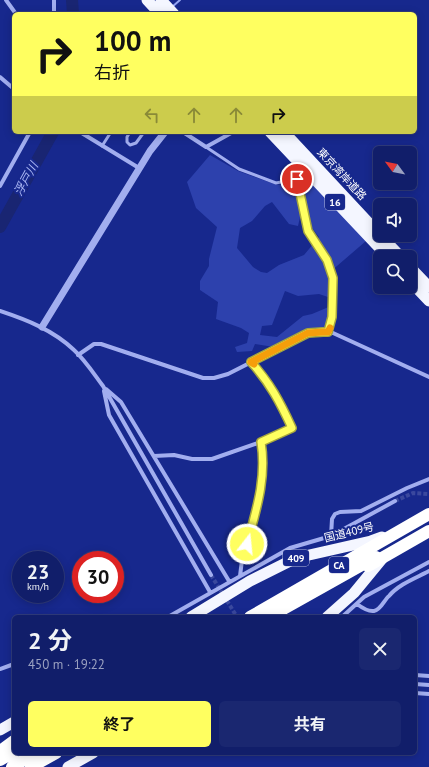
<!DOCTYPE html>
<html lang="ja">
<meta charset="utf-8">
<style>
body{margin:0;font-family:"PT Sans","Noto Sans JP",sans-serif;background:#1a2770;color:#f1f3f6;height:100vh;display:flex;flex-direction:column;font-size:15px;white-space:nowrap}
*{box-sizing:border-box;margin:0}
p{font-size:13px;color:#9ca2c1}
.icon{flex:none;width:22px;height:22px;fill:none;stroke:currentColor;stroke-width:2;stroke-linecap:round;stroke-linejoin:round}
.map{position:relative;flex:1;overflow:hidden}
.panel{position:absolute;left:12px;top:615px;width:405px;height:140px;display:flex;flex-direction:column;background:#111e6a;border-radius:6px;box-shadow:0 2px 10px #0003,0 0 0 1px #303c7e}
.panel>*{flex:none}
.top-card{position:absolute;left:12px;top:12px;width:405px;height:122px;border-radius:6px;box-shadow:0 2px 10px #0003,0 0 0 1px #303c7e;background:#ffff60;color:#111;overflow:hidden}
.needle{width:26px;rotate:302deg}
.buttons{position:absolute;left:373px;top:146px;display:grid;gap:8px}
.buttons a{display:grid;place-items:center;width:44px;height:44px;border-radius:6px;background:#111e6a;box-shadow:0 2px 10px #0003,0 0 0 1px #303c7e;font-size:20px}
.speed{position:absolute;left:12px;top:551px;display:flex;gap:8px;font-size:20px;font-weight:700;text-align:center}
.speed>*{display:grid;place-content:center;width:52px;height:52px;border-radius:50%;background:#111e6a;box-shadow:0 2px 10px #0003,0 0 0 1px #303c7e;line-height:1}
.speed small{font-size:10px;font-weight:400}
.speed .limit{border:6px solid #d22;background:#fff;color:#111}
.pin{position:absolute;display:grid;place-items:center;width:34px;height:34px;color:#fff;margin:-17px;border:2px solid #fff;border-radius:50%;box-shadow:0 1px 4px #0007}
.me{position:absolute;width:44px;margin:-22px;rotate:16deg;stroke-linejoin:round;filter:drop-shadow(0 0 3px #0008)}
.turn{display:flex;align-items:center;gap:14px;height:84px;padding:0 16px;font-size:18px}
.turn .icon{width:52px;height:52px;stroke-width:2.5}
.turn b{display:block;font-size:28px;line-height:34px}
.lanes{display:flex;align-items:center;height:38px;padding:0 16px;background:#0003;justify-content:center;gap:20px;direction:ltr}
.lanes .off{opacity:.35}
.round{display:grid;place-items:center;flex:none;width:42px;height:42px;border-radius:6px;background:#1a2770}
.headline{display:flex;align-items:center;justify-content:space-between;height:68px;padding:0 16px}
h1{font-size:24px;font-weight:700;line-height:30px}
.button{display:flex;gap:8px;margin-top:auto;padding:8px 16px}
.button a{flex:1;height:46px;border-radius:6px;background:#ffff60;color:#111;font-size:16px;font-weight:700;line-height:46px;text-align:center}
.button a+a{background:#1a2770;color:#f1f3f6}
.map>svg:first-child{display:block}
.green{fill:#2d41ad}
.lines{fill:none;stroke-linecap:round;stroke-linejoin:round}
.stream{stroke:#94a5f2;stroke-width:2}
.river{stroke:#192572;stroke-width:12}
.minor-tunnel{stroke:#3a489e;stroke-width:4;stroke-dasharray:4 2;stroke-linecap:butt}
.service{stroke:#a2aeef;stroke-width:3}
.minor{stroke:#a2aeef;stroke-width:4}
.tertiary{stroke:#a2aeef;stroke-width:7}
.trunk{stroke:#f4f6ff;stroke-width:11}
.motorway{stroke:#fff;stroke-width:12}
.motorway-bridge{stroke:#fff;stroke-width:12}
.route-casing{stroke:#a6a63e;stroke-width:10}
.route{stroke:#ffff60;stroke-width:7}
.slow{stroke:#f59e0b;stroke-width:7}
.labels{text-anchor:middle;stroke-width:4;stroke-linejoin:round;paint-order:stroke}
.shield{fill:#17288d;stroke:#b9bedd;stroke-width:1}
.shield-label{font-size:10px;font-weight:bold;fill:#fff}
.street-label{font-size:11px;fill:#fff;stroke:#17288d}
.water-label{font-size:12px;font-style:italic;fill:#aebaf6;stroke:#17288d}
</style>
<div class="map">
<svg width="429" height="767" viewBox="0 0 429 767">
<rect width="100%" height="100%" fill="#17288d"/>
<path class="green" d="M 210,155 L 238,171 L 277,185 L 294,182 L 301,213 L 298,226 L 289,224 L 272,202 L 265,206 L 252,221 L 240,228 L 237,248 L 253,267 L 261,272 L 267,273 L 279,265 L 304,255 L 319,237 L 309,224 L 307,220 L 299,180 L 306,176 L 366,241 L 330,272 L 331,298 L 319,294 L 298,296 L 285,291 L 272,325 L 262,326 L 260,335 L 277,337 L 303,316 L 312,314 L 331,306 L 330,326 L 327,329 L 308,331 L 274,347 L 255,344 L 252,351 L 237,352 L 235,347 L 247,343 L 249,333 L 241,328 L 216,319 L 218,302 L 200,290 L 200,281 L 209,266 L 209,259 L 217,227 L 196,208 L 187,182 Z"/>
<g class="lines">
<path class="stream" d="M 172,7 L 180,0"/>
<path class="river" d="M 72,0 L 73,14
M 0,227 L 53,132"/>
<path class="minor-tunnel" d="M 395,501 L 413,493 L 429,494
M 211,575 L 237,617"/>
<path class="service" d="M 130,132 L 127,137 L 127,142 L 130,145 L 136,143 L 144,132
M 102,146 L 111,132
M 206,147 L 239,169 L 276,183 L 297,179 L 307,173
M 297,179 L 308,231 L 327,260 L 333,278 L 332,317 L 328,333"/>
<path class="minor" d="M 6,0 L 16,14
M 54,14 L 54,0
M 0,77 L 14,89
M 80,132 L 139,168
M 183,132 L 206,147 L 233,132
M 0,186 L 30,132
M 0,311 C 27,320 53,330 74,350 C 85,360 94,374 103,386 L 211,575
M 78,355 L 94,344 L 101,344 L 203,378 L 214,378 L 228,374 L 308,333 L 323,332 L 333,333 L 429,377
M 106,389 L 121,402 L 229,581
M 104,391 L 109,415 L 210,592
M 154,456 L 174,455 L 192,459 L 212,459 L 261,442 L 292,428 C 280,401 270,383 251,362
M 331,536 L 332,519 L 335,514 L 340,512 L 361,511 L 407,488 L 429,479
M 240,576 L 242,560 L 255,514 L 263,476 L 264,458 L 261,442
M 357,604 C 361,607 368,612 374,611 C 381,610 384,600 389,596 C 399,584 416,578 429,571
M 168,617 L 290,548 L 331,536 L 395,501
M 342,617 L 364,597 L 429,562
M 0,669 L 14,664
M 415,675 L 429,676
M 415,684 L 429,685
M 415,693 L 429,694"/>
<path class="tertiary" d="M 42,327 L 150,151 L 165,132"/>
<path class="trunk" d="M 147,0 L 160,14
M 161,0 L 174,14
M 270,132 L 388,257
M 284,132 L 380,235
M 380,235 L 401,257
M 410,267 L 429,287
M 410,281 L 429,301
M 191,617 L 250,581 L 296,558 L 371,541 L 382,537
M 327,617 L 354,593 L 382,559
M 0,730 L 14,722
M 68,767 L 93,753"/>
<path class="motorway" d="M 269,617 L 376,557
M 0,751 L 14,741
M 0,760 L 14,752
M 12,767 L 36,753
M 31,767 L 56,753"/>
<path class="motorway-bridge" d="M 368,566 L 429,531
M 250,617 L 429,514"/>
</g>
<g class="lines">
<g class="route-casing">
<path id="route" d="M 247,544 C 256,511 267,478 261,442 L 292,428 C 280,402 270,383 251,362 L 308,333 L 323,332 L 328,332 L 332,317 L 333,278 L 327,260 L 308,231 L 297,179"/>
</g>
<use href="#route" class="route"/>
<path class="slow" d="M 254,364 L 251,362 L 308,333 L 323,332 L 328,332 L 330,328"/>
</g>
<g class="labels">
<g class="shield">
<rect x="325" y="194" width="20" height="16" rx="3"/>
<rect x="283" y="550" width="26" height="16" rx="3"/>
<rect x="329" y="557" width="20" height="16" rx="3"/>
</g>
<g class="shield-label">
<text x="335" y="206">16</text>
<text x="296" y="562">409</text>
<text x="339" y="569">CA</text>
</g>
<g class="street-label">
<text transform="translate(342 174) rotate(47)" y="4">東京湾岸道路</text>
<text transform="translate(349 532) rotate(-14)" y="4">国道409号</text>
</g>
<g class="water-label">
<text transform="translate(26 179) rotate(-61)" y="4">浮戸川</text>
</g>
</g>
</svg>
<div class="buttons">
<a><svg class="needle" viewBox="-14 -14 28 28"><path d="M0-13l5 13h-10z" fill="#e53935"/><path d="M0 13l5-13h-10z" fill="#9ca2c1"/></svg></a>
<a><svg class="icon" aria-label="sound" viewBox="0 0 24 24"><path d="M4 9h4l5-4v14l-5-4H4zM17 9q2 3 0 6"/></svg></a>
<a><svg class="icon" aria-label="search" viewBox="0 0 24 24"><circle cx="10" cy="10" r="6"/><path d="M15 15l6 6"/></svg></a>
</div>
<div class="speed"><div>23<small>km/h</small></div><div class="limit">30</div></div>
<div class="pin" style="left:297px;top:179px;background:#d93025"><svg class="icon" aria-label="arrive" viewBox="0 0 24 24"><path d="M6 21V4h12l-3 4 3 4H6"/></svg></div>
<svg class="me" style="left:247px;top:544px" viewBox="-20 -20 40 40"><circle r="17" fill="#ffff60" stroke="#fff" stroke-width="3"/><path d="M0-11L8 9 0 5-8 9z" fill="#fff"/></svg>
<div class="top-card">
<div class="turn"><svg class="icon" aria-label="right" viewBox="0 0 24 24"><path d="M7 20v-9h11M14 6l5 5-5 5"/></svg><div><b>100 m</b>右折</div></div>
<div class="lanes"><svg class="icon off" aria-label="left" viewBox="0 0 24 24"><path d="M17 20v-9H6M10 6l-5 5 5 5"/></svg><svg class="icon off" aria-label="ahead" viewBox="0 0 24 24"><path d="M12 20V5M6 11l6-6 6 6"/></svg><svg class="icon off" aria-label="ahead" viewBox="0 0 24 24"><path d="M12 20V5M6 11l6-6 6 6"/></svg><svg class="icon" aria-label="right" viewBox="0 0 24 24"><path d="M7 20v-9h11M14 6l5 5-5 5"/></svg></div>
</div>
<section class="panel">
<div class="headline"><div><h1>2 分</h1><p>450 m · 19:22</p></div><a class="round"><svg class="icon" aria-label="close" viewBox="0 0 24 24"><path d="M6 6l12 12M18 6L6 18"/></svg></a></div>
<div class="button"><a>終了</a><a>共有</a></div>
</section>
</div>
